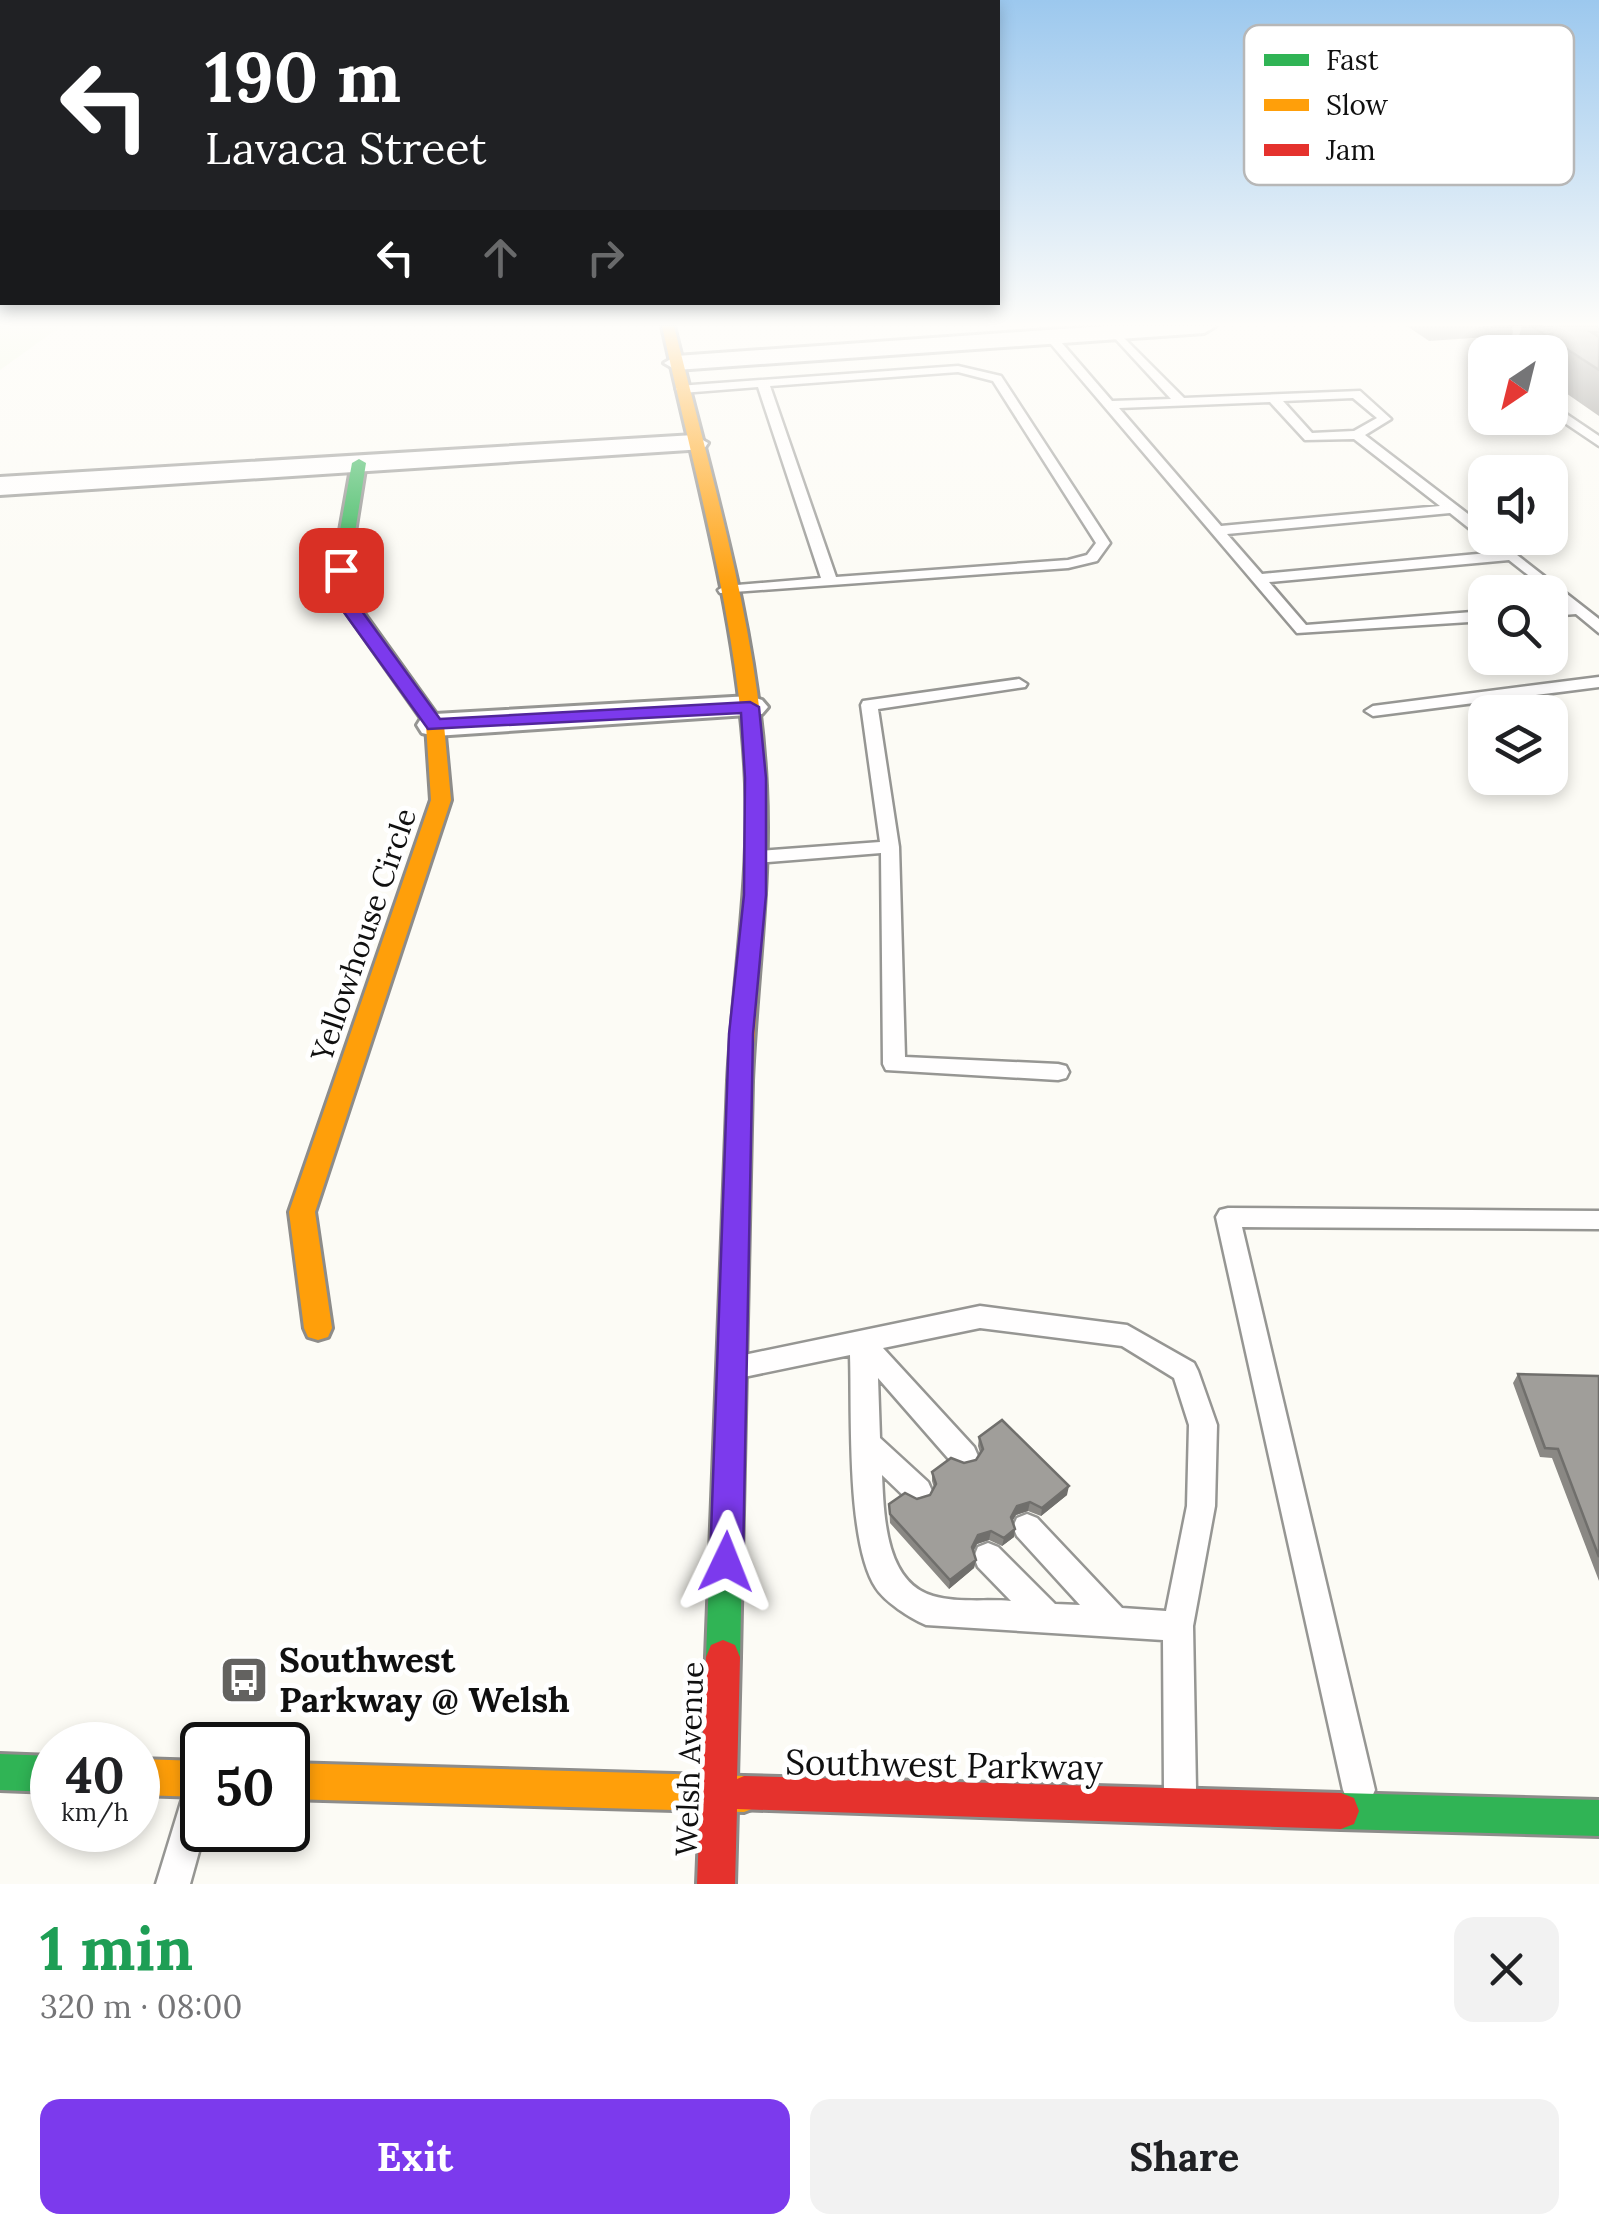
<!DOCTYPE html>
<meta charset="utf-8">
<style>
body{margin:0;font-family:Lora,serif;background:#f2f2f2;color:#202124;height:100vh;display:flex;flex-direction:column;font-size:38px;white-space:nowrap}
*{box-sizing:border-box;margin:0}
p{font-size:32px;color:#757577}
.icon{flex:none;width:55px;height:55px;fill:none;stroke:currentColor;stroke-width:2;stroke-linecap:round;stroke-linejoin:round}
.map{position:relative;height:1884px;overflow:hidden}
.sheet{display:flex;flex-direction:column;background:#fff;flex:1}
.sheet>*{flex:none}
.banner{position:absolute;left:0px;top:0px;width:1000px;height:305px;box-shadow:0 5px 15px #0003;background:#202124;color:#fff;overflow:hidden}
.needle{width:65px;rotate:215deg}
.tools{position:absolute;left:1468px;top:335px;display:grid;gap:20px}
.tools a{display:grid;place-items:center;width:100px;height:100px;border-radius:20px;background:#fff;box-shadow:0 5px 15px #0003;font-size:50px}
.speed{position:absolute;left:30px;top:1722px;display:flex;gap:20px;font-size:50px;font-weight:700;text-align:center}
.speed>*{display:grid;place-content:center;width:130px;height:130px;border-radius:50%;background:#fff;box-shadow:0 5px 15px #0003;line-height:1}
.speed small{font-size:25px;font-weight:400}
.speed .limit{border:5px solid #111;border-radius:15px;background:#fff;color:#111}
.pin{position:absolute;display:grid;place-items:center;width:85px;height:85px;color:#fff;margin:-42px;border-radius:20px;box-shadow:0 5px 15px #0006}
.me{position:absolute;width:110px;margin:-55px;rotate:2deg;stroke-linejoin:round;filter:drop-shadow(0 0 8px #0008)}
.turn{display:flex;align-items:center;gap:35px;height:210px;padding:0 40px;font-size:45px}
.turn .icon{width:130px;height:130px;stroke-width:2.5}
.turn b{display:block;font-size:70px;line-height:85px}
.lanes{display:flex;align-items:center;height:95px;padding:0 40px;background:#0003;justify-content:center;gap:50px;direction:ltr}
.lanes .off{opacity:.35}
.round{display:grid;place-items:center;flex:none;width:105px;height:105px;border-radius:20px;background:#f2f2f2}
.head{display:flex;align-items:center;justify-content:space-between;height:170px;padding:0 40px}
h1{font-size:60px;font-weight:700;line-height:75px;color:#1e9e55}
.primary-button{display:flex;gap:20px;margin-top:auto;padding:20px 40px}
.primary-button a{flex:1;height:115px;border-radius:20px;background:#7c3aed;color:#fff;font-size:40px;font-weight:700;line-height:115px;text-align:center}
.primary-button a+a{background:#f2f2f2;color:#202124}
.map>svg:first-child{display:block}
.pitch{fill:#eef7de}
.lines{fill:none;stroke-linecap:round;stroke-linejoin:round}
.lane-casing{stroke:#969693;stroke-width:5}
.street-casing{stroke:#969693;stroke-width:6}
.fast-casing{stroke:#8d8c8a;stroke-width:6}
.slow-casing{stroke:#8d8c8a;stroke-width:6}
.jam-casing{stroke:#8d8c8a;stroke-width:6}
.lane{fill:#fffefe;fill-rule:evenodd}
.street{fill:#fffefe;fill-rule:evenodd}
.fast{fill:#30b455;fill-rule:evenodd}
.slow{fill:#ff9f0a;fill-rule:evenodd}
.jam{fill:#e5322d;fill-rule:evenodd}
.wall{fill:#8a8884}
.shaded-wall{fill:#706f6c}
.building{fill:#a09e9a;stroke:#706f6c;stroke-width:2.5}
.route{fill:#7c3aed;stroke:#51269a;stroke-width:2.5}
.labels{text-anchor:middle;stroke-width:10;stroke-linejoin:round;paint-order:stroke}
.street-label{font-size:30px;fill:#101010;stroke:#fff}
.near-poi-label{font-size:35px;font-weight:bold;fill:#101010;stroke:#fff;text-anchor:start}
.near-street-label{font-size:35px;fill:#101010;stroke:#fff}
.key{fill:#fff;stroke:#b7b7b7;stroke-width:2.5}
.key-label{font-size:28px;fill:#101010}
</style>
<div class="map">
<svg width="1599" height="1884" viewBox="0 0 1599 1884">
<rect width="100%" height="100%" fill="#fcfbf5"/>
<path class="pitch" d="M 0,326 L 61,326 L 0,370 Z"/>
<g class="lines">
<g class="lane-casing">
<path id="lane" d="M 1509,326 L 1521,326 L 1525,330 L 1520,352 L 1509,352 L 1513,331 Z
M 1115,329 L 1184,398 L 1360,391 L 1391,419 L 1365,435 L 1485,527 L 1485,538 L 1488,538 L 1480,537 L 1450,513 L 1227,534 L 1262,574 L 1499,552 L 1496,548 L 1503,544 L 1599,619 L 1599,633 L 1576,614 L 1550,616 L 1550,606 L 1566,605 L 1509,560 L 1269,582 L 1306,625 L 1485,611 L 1485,621 L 1297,633 L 1045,337 L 1055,335 L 1112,401 L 1171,399 L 1111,334 L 1111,330 ZM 1353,398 L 1377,418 L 1354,431 L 1312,433 L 1283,401 ZM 1270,402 L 1305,440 L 1354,439 L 1440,506 L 1221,526 L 1119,408 Z
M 958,366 L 1001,376 L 1110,543 L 1097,561 L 1068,568 L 720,593 L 718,590 L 725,586 L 821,578 L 758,387 L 682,393 L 676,389 L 678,386 ZM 958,372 L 993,381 L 1096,543 L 1087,555 L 1068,560 L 836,577 L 770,386 Z
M 1550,403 L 1599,436 L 1599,446 L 1550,413 Z
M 1599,677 L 1599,687 L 1373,716 L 1365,711 L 1373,706 Z
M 1019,679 L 1027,684 L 1025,687 L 878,709 L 899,847 L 905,1057 L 1058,1064 L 1066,1066 L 1069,1072 L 1066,1078 L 1058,1080 L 886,1070 L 883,1064 L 881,853 L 757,863 L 748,857 L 757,851 L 880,842 L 861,705 L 863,701 Z
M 1228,1208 L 1599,1211 L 1599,1229 L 1242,1227 L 1375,1790 L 1370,1801 L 1359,1806 L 1348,1801 L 1343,1790 L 1216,1217 L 1220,1210 Z
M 980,1306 L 1127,1325 L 1194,1363 L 1198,1371 L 1217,1425 L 1215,1506 L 1193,1626 L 1196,1789 L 1191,1800 L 1180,1805 L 1169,1800 L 1164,1789 L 1163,1640 L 926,1625 C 910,1618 885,1602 876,1588 C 846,1543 852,1411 850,1355 L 744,1377 L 735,1374 L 731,1366 L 735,1358 L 744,1355 ZM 980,1328 L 1122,1346 L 1174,1378 L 1189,1425 L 1187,1506 L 1166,1611 L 1122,1608 L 1037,1518 L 1027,1514 L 1017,1518 L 1013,1527 L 1017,1536 L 1080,1605 L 1055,1604 L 998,1547 L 988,1543 L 978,1547 L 974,1557 L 978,1567 L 1011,1601 C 987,1599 956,1603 933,1596 C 885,1582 884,1516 882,1475 L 908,1500 L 918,1504 L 928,1500 L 932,1491 L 928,1482 L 880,1438 L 878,1378 L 954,1465 L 964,1468 L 974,1465 L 978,1456 L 974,1447 L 883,1348 Z
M 202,1770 L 202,1830 L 205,1830 L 190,1884 L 156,1884 L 186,1786 L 191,1775 Z"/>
</g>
<g class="street-casing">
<path id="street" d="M 1104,326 L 1216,326 L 1204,333 L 676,370 L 664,363 L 676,356 Z
M 694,435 L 708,443 L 704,449 L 0,495 L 0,477 Z
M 750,696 L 762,700 L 768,707 L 762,714 L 435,736 L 422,733 L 417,725 L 422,717 L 435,714 Z"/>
</g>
<g class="fast-casing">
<path id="fast" d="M 359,459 L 366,463 L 349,570 L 355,602 L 347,607 L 339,602 L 333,570 L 352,463 Z
M 740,1072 L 749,1075 L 752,1081 L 740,1657 L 735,1669 L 723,1674 L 711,1669 L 706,1657 L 728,1081 L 731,1075 Z
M 0,1754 L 52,1756 L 52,1792 L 0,1790 Z
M 1341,1793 L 1599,1800 L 1599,1836 L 1341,1829 L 1328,1824 L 1323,1811 L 1328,1798 Z"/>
</g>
<g class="slow-casing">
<path id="slow" d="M 662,326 L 674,326 C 711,477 759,630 766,786 C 771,884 756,983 752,1081 L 749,1087 L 731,1087 L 728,1081 C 733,982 750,883 746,784 C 740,628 695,477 662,326 Z
M 347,597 L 353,598 L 444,725 L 451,800 L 315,1212 L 332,1328 L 328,1337 L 318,1340 L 308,1337 L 304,1328 L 289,1212 L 431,800 L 426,725 L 339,602 Z
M 138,1759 L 202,1761 L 202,1797 L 138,1795 Z
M 288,1763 L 744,1776 L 757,1781 L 762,1794 L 757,1807 L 744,1812 L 288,1799 Z"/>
</g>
<g class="jam-casing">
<path id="jam" d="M 723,1640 L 735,1645 L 740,1657 L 737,1779 L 744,1776 L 1341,1793 L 1354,1798 L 1359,1811 L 1354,1824 L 1341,1829 L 737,1809 L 735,1884 L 697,1884 L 706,1657 L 711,1645 Z"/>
</g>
<use href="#lane" class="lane"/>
<use href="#street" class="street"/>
<use href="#fast" class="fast"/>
<use href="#slow" class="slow"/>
<use href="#jam" class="jam"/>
</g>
<path class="wall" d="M 1407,326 L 1513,326 L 1505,351 L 1487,337 L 1429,341 Z
M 1522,326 L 1599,326 L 1599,416 L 1550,382 L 1550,352 L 1514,352 Z
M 1518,1374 L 1599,1376 L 1599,1581 L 1552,1458 L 1540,1457 L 1513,1383 Z
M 979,1437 L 1067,1495 L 1041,1516 L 1028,1511 L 1016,1515 L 1012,1521 L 1014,1537 L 1002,1546 L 989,1540 L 977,1544 L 973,1551 L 976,1560 L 974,1568 L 949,1589 L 890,1523 L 889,1504 L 930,1495 L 934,1488 L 932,1481 L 932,1472 L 976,1460 L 980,1453 L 978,1446 Z"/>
<path class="shaded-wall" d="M 1069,1486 L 1067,1495 L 1041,1516 L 1042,1508 Z
M 1030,1502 L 1028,1511 L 1016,1515 L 1010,1525 L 1011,1517 L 1017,1506 Z
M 1015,1529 L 1014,1537 L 1002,1546 L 1004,1538 Z
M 991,1531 L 989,1540 L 977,1544 L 971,1556 L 972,1547 L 978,1535 Z
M 976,1560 L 974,1568 L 949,1589 L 950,1580 Z"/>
<path class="building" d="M 1532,326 L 1599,326 L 1599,332 L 1591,332 L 1599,337 L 1599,370 L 1550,338 L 1552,334 L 1545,335 Z
M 1518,1374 L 1599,1376 L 1599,1557 L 1558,1449 L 1545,1448 Z
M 1002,1420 L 1069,1486 L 1042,1508 L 1030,1502 L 1017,1506 L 1011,1517 L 1015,1529 L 1004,1538 L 991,1531 L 978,1535 L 972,1547 L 976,1560 L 950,1580 L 890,1514 L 889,1504 L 905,1493 L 917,1499 L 930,1495 L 936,1484 L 932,1472 L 951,1458 L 964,1463 L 976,1460 L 983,1449 L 979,1437 Z"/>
<linearGradient id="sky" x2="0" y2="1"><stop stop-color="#9cc8ee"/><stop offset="0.55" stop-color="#fefdfa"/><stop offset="1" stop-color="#fefdfa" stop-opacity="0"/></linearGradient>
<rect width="1599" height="590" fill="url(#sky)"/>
<path class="route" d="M 335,566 L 350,570 L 356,603 L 440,719 L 750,702 L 759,707 L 766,778 L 766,895 L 753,1034 L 743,1562 L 738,1573 L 726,1578 L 715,1573 L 710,1562 L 729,1034 L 744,895 L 745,778 L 741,713 L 428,729 L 338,604 Z"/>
<defs>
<g id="bus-square" transform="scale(2.5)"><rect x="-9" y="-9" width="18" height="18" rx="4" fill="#636260" stroke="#fff"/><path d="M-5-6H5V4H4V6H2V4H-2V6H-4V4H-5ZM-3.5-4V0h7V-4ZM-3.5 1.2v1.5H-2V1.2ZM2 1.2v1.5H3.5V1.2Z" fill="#fff"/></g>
</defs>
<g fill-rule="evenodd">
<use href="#bus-square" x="244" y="1680"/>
</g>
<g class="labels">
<g class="street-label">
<text transform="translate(364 935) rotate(-71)" y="10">Yellowhouse Circle</text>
<text transform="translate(690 1759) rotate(-88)" y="10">Welsh Avenue</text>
</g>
<g class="near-poi-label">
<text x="279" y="1672">Southwest<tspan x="279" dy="40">Parkway @ Welsh</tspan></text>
</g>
<g class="near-street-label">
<text transform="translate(944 1765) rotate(1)" y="12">Southwest Parkway</text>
</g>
</g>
<rect x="1244" y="25" width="330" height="160" rx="15" class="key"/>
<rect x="1264" y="54" width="45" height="12" fill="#30b455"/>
<rect x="1264" y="99" width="45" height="12" fill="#ff9f0a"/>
<rect x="1264" y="144" width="45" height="12" fill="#e5322d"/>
<g class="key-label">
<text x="1326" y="70">Fast</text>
<text x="1326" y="115">Slow</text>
<text x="1326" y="160">Jam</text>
</g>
</svg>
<div class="tools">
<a><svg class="needle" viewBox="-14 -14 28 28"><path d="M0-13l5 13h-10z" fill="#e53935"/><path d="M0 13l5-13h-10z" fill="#757577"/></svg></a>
<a><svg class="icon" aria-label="sound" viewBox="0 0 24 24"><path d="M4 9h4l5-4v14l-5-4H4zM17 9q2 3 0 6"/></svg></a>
<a><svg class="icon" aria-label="search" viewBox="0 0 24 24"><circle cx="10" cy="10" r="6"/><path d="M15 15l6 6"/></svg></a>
<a><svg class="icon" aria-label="layers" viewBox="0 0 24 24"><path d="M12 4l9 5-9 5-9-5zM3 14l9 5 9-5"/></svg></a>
</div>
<div class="speed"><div>40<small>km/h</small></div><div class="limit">50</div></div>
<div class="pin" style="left:341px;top:570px;background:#d93025"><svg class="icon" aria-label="arrive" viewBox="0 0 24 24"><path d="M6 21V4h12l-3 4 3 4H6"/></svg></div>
<svg class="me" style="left:726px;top:1562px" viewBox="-20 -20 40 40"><path d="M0-17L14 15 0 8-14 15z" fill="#7c3aed" stroke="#fff" stroke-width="4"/></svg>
<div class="banner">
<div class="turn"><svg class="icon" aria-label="left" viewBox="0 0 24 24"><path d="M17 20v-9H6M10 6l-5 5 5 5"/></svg><div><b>190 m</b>Lavaca Street</div></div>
<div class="lanes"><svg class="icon" aria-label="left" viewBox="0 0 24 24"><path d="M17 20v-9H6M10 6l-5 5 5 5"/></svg><svg class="icon off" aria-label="ahead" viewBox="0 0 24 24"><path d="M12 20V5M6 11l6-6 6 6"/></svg><svg class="icon off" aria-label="right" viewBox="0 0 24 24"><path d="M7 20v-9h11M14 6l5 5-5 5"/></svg></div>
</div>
</div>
<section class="sheet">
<div class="head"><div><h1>1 min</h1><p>320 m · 08:00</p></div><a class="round"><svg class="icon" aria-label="close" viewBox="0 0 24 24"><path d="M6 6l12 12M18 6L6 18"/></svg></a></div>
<div class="primary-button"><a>Exit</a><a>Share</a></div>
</section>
